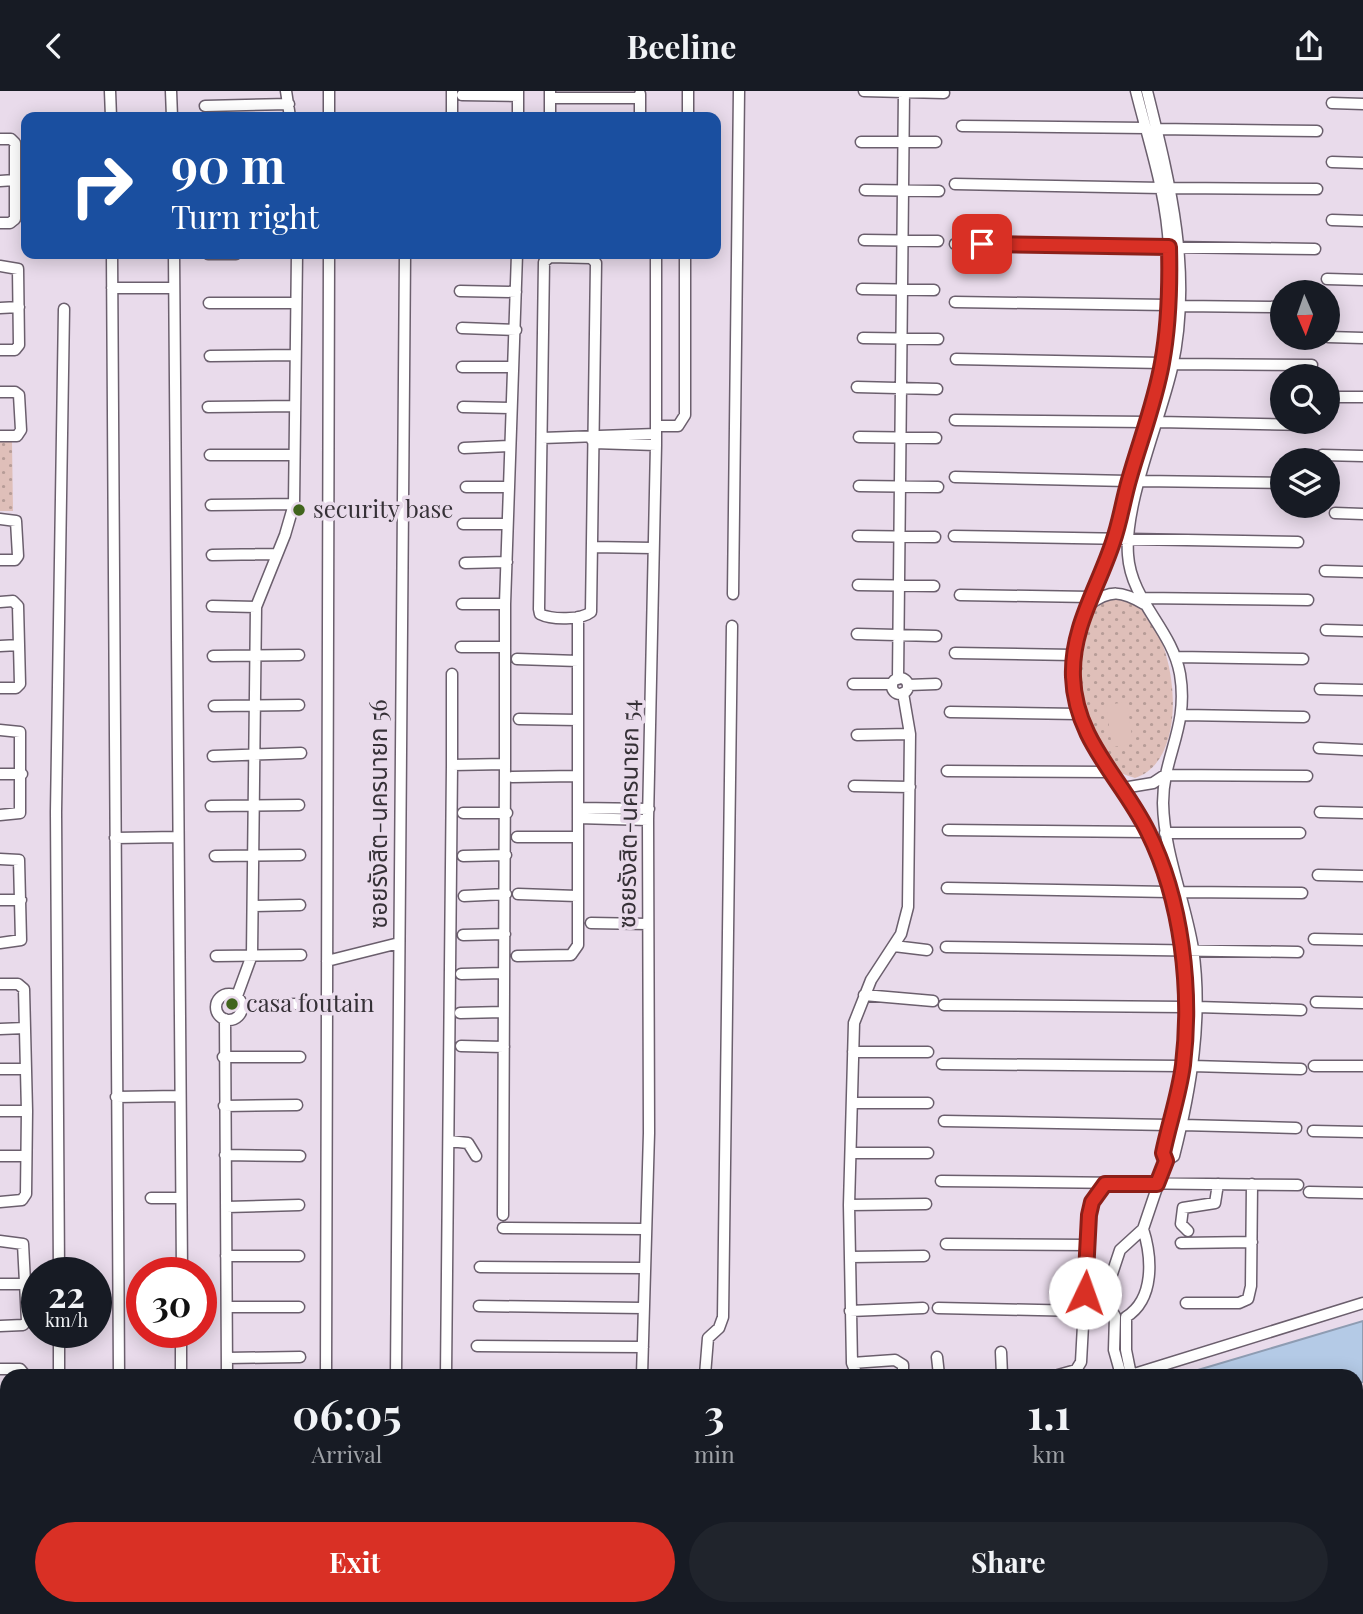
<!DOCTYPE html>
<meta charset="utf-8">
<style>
body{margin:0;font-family:"Playfair Display","Noto Sans Thai",serif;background:#20242c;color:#f1f3f6;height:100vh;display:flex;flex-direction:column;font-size:26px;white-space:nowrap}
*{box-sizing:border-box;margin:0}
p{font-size:23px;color:#9ea1a6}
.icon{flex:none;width:38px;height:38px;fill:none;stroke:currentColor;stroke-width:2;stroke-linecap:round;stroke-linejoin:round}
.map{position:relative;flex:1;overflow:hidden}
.details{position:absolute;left:0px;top:1278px;width:1363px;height:247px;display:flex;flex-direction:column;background:#171b24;border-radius:21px 21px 0 0;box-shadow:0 4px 18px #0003}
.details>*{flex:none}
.top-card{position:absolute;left:21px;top:21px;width:700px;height:147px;border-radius:14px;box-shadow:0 4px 18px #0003;background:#1a4fa0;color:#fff;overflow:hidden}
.needle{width:46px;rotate:178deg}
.controls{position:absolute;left:1270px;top:189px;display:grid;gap:14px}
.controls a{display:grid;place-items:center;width:70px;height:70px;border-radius:50%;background:#171b24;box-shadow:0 4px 18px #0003;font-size:35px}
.speed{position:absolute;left:21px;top:1166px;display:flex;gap:14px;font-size:35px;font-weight:700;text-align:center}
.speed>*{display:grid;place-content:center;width:91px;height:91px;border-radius:50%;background:#171b24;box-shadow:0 4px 18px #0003;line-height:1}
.speed small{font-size:18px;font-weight:400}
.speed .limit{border:10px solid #d22;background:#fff;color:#111}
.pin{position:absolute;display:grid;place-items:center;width:60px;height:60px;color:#fff;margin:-30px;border-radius:14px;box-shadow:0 4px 10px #0006}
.me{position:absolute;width:77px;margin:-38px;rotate:3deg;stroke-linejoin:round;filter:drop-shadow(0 0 5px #0008)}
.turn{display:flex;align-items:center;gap:24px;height:147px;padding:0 35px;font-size:32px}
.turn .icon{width:91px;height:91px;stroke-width:2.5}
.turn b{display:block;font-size:49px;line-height:60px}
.eta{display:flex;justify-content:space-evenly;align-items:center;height:119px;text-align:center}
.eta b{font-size:42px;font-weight:700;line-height:49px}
.action{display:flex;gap:14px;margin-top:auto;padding:14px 35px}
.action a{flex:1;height:80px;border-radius:42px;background:#d93025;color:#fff;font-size:28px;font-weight:700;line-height:80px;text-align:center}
.action a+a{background:#20242c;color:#f1f3f6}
header{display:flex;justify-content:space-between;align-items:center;height:91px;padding:0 35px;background:#171b24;font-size:32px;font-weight:700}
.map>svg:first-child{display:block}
.park{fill:url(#park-dots)}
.pitch{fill:#dfbfb9}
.water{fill:#b4cae6;stroke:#8e9cb2;stroke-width:2}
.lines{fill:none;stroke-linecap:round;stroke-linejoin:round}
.minor-casing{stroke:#6b5f6d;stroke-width:13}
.major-casing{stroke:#756caa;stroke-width:15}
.minor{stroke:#fff;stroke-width:10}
.major{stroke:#c1b9f1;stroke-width:12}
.route-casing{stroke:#8d1f18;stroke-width:18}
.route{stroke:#d93025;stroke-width:12}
.poi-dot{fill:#41651d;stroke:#e9dbeb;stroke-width:2.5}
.labels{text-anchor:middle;stroke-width:7;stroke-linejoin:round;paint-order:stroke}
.poi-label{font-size:24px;fill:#363137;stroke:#e9dbeb;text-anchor:start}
.street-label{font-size:24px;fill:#363137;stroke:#e9dbeb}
</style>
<header><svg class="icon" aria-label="back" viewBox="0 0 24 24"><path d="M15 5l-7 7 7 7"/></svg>Beeline<svg class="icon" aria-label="share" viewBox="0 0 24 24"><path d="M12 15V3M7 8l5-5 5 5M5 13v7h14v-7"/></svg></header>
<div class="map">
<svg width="1363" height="1523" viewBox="0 0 1363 1523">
<defs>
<pattern id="park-dots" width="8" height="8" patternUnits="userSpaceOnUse" patternTransform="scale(1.75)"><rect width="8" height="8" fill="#dfbfb9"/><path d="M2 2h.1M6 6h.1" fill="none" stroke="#b69c97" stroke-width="1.8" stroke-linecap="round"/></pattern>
</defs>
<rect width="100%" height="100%" fill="#e9dbeb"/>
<path class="park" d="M 0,351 L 12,351 L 13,420 L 0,420 Z
M 1122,507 C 1126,509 1133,511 1137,514 C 1178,545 1192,669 1135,687 C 1130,685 1124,684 1120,681 C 1114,678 1111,669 1107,664 C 1098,651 1088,635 1083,620 C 1072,585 1072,508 1122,507 Z"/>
<path class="pitch" d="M 1127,611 L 1133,653 L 1112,656 L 1106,614 Z"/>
<path class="water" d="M 1363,1230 L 1363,1291 L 1356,1293 L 1356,1284 L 1181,1284 Z
M 410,1517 L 618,1517 L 599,1523 L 391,1523 Z"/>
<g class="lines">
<g class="minor-casing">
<path id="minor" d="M 110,0 L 111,26
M 171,0 L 172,26
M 286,0 L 290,26
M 452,0 L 452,26
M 518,0 L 518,26
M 864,0 L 944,2
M 1136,0 C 1149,52 1167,104 1169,158 C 1174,259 1141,350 1114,446 C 1101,495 1070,536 1073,589 C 1076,650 1122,689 1148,741 C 1182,809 1193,900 1182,975 C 1178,1004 1169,1033 1163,1062 L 1166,1070
M 640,3 L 640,26
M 462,4 L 518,5
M 550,7 L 640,7
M 1332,12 L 1363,13
M 205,15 L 289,13
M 329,26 L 329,0
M 550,26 L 550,0
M 688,26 L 688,0
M 962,35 L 1146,37
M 1156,38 L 1317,40
M 0,48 L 11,48 L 15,52 L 15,128 L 10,132 L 0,132
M 861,51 L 936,51
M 1332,71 L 1363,72
M 0,90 L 15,89
M 955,93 L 1162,97
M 1172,97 L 1317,98
M 865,99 L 939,100
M 1332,129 L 1363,130
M 864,149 L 938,150
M 955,153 L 1315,158
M 112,163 L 119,1284
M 174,163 L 182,1181
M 208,163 L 236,163
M 550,166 L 591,167 L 596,172 L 591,521 C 581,529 552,529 540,523 L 539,518 L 544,171 Z
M 0,175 L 18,178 L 19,254 L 15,259 L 0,259
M 1327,188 L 1363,189
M 112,197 L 174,197
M 862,198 L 934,199
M 460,200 L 516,201
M 955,211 L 1169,214
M 209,212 L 296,212
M 1180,215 L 1283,216
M 0,217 L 19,216
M 462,237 L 516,239
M 1328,246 L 1363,247
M 863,247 L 938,248
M 210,265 L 295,264
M 956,268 L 1162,272
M 1173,273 L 1312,274
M 462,276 L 511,276
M 857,296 L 937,298
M 0,301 L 15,301 L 19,304 L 21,339 L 17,345 L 0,345
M 1328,306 L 1363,306
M 208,316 L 295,315
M 463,316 L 510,317
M 955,329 L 1148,331
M 1158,331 L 1311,334
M 656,335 L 678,335 L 685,324 L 685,163
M 859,346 L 936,347
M 542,347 L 656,343
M 592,349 L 594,352 L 656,354
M 464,357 L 509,355
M 210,364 L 294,364
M 1322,364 L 1363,365
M 955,386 L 1128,390
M 1141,390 L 1283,392
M 859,395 L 938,396
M 466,396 L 509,396
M 211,414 L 294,413
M 1335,422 L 1363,423
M 0,428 L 16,430 L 18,465 L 15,469 L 0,469
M 463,433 L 507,433
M 858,445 L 935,446
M 954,445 L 1298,451
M 592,456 L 653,457
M 212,464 L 276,463
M 465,472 L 507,471
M 1325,480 L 1363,481
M 858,494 L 934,495
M 733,503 L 739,0
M 960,504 L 1091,506
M 1141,507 L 1308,509
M 0,511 L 13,510 L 18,515 L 20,593 L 16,597 L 0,597
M 462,513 L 505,513
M 1089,514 C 1110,498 1122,500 1144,513
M 212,515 L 256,516
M 1326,539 L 1363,540
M 857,543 L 936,545
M 0,555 L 19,554
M 461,556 L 505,556
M 955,562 L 1073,564
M 213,565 L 299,564
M 1176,566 L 1303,568
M 517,568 L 578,570
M 452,583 L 452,674
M892 595a8 8 0 1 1 16 0a8 8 0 1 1-16 0Z
M 898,588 L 904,0
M 853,593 L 892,593
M 908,594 L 936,593
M 1320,598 L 1363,599
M 214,615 L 299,614
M 950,621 L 1078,623
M 1183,624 L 1304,626
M 519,628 L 578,629
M 0,639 L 20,641 L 20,722 L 0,724
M 857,644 L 910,643
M 1319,657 L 1363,659
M 213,665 L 301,662
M 947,680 L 1110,681
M 0,683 L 22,683
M 512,686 L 576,685
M 854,695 L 910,696
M 1123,697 L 1153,692 L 1165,684 L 1307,685
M 211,715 L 299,714
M 578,717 L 649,718
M 1320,721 L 1363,722
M 463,722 L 507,722
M 578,727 L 648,729
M 948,739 L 1148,741
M 1165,742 L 1300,742
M 517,746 L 577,746
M 115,747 L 178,746
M 215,765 L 300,764
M 463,765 L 506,764
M 0,768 L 19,769 L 21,849 L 0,852
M 1318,784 L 1363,785
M 947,797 L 1169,801
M 1180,801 L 1302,802
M 518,803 L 577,805
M 464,805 L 506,803
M 0,809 L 21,809
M 253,815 L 300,814
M 591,832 L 648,833
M 463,844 L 505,843
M 1314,848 L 1363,849
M 894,855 L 927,859
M 946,856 L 1298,861
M 216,865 L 301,864
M 517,865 L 571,864 L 578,854 L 578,526
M 327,870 L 399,852
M 461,883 L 504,882
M 0,893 L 18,893 L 24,898 L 27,1020
M216 916a13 13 0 1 1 26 0a13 13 0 1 1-26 0Z
M 864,904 L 933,910
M 237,905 L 252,864 L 256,516 L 285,444 L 294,413 L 297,163
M 1316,911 L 1363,912
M 242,914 L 300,913
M 944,914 L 1185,916
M 1197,916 L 1301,919
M 460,922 L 503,921
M 225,928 L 227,1284
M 0,938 L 25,937
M 461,955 L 504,956
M 853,961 L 928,961
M 223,966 L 300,966
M 942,973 L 1182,975
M 1192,975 L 1301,978
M 1314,975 L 1363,975
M 0,978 L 25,978
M 116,1006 L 179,1005
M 853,1012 L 928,1012
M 224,1015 L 297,1014
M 0,1020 L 27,1020 L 26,1103 L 22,1109 L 0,1111
M 944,1030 L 1169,1034
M 1182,1034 L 1296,1037
M 1313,1040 L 1363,1041
M 449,1050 L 468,1052 L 476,1065
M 853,1062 L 928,1062
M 225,1064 L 300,1065
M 0,1065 L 26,1065
M 941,1090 L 1298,1094
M 1309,1101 L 1363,1102
M 151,1107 L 181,1107
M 849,1114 L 926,1113
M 226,1116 L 299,1114
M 503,1124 L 505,673
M 503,1137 L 645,1138
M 1188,1140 L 1181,1133 L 1183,1117 L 1215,1112 L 1218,1093
M 0,1150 L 23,1153 L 27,1230 L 23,1234 L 0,1235
M 1181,1152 L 1252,1151
M 946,1153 L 1087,1154
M 226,1165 L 299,1165
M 850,1166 L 924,1165
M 480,1176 L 644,1177
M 59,1181 L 56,721 L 64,218
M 0,1193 L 25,1193
M 1186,1212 L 1239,1212 L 1248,1208 L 1251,1195 L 1252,1093
M 479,1215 L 643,1217
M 227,1216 L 299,1216
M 938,1217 L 1083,1220
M 850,1220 L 923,1217
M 59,1241 L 59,1284
M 477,1255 L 643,1256
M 1001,1261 L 1002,1284
M 937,1266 L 939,1284
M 227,1267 L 300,1266
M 852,1272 L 895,1269 L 903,1274 L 903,1284
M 0,1278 L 20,1278 L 25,1284
M 181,1284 L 181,1241
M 326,1284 L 329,163
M 396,1284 L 405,163
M 446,1284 L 452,674 L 505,673 L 505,513 L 517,163
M 642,1284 L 649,1042 L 648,729 L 656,354 L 656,163
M 705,1284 L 708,1247 L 719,1237 L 723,1226 L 732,535
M 857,1284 L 852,1272 L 849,1114 L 854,932 L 871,889 L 901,843 L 908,816 L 910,643 L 903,602
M 1058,1284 L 1076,1279 L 1081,1271 L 1089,1124 L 1092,1111 L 1105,1093
M 1121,1284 L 1114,1259 L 1115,1225 L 1106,1210 L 1107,1198 L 1120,1159 L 1143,1138 L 1166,1070 L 1174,1065 C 1191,998 1203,927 1193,858 C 1185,809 1164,762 1163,712 C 1163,664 1189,637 1180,583 C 1172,538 1131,510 1128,464 C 1124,412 1160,330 1172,277 C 1193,182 1170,92 1147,0
M 1131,1284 L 1363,1212
M 1131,1284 L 1126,1259 L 1126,1226 C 1155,1208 1152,1166 1143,1138
M 0,1321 L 7,1320
M 0,1364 L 7,1364
M 0,1406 L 7,1406
M 1356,1445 L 1359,1523
M 0,1449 L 7,1449
M 0,1495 L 7,1495
M 67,1517 L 67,1523
M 121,1517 L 121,1523
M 184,1517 L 185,1523
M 246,1517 L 247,1523
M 263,1517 L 264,1523
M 405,1517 L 406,1523
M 770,1517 L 770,1523
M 918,1517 L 918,1523
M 1052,1517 L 1052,1523
M 1164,1517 L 1164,1523
M 1223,1517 L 1223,1523
M 57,1523 L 57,1517
M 326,1523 L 345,1517"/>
</g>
<g class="major-casing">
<path id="major" d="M 1356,1310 L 1363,1308
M 1356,1330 L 1363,1328
M 672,1523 L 691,1517
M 746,1523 L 764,1517"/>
</g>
<use href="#minor" class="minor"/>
<use href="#major" class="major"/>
</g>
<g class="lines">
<g class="route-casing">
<path id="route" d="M 982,153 L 1169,156 C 1170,195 1169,234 1162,272 C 1155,312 1140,350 1129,389 C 1123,410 1120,431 1113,451 C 1098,497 1071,537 1073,586 C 1075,649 1122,688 1148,741 C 1182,809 1192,899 1183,974 C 1179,1004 1169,1033 1163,1062 L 1166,1070 L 1157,1093 L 1105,1093 L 1092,1111 L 1089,1124 L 1085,1202"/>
</g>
<use href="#route" class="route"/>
</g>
<g class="poi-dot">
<circle cx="299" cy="419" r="7"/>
<circle cx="232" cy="913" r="7"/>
</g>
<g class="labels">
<g class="poi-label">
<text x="313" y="427">security base</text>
<text x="246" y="921">casa foutain</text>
</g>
<g class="street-label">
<text transform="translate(379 723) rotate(-90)" y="8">ซอยรังสิต-นครนายก 56</text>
<text transform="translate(629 723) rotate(-89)" y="8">ซอยรังสิต-นครนายก 54</text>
</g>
</g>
</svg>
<div class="controls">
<a><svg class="needle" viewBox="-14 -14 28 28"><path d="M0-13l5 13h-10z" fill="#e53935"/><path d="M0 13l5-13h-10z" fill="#9ea1a6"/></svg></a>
<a><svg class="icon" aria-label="search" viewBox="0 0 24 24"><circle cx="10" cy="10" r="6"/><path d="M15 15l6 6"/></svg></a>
<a><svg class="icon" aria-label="layers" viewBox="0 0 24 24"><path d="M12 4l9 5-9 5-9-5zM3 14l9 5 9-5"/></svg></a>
</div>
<div class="speed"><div>22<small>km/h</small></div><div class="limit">30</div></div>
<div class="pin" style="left:982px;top:153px;background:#d93025"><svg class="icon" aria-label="arrive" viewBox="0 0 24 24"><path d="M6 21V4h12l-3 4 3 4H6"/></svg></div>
<svg class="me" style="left:1085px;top:1202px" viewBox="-20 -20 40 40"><circle r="19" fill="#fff"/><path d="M0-13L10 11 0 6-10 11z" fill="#d93025"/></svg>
<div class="top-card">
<div class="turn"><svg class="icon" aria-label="right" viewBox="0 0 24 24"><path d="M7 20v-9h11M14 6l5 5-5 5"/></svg><div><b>90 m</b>Turn right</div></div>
</div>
<section class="details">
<div class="eta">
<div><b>06:05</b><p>Arrival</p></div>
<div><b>3</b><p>min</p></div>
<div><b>1.1</b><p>km</p></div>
</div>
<div class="action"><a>Exit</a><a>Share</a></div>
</section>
</div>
